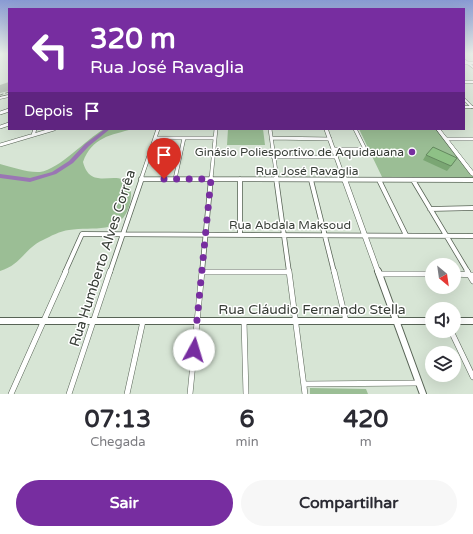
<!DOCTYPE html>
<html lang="pt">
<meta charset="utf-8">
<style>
body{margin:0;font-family:"Varela Round",sans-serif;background:#f7f7f7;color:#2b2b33;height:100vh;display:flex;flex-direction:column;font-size:15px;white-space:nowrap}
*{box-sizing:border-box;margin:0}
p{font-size:13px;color:#7c7c81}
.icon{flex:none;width:22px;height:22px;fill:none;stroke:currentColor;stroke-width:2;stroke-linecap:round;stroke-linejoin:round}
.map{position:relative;height:394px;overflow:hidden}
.drawer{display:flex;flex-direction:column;background:#fff;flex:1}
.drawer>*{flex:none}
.guide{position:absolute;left:8px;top:8px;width:457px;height:122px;border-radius:0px;box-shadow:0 4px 16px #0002;background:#772da0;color:#fff;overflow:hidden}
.needle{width:26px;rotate:151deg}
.fabs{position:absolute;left:425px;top:258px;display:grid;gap:8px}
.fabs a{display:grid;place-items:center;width:36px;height:36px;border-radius:50%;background:#fff;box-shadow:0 4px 16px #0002;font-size:20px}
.pin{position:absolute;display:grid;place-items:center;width:34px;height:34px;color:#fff;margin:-41px -17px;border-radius:50% 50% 50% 0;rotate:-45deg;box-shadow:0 0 4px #0007}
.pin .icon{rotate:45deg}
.me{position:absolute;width:44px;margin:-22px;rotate:6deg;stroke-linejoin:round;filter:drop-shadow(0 0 3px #0008)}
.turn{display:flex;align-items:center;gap:14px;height:84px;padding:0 16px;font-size:18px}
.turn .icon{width:52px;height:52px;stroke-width:2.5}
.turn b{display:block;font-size:28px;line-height:34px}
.then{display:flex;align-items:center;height:38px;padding:0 16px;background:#0003;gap:8px;font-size:15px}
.eta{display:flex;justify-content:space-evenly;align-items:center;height:68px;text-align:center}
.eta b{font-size:24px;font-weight:800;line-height:28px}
.button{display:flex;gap:8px;margin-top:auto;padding:8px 16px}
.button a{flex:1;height:46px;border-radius:24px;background:#772da0;color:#fff;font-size:16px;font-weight:800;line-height:46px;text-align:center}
.button a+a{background:#f7f7f7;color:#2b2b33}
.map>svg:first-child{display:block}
.green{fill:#9bbe95}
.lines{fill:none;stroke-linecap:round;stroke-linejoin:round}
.river{fill:#9a76b4;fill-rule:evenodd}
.runway{fill:#a6b2a4;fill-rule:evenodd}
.minor-far3-casing{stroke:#586456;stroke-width:3}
.minor-far2-casing{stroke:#586456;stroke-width:4}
.minor-far1-casing{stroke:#586456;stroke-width:5.5}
.minor-casing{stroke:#586456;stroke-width:6}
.tertiary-far3-casing{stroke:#586456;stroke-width:4}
.tertiary-far2-casing{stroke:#586456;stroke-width:4.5}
.tertiary-far1-casing{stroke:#586456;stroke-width:6}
.tertiary-casing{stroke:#586456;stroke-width:8}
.secondary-casing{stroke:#586456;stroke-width:1}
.minor-far3{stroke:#fff;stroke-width:2}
.minor-far2{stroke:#fff;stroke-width:3}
.minor-far1{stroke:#fff;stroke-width:4}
.minor{stroke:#fff;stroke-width:5}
.tertiary-far3{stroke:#fff;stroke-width:3}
.tertiary-far2{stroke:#fff;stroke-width:3.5}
.tertiary-far1{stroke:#fff;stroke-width:5}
.tertiary{stroke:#fff;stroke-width:6}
.secondary{fill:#fff;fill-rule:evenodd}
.rail{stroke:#767f74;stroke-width:1;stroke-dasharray:3.5 2;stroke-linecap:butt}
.wall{fill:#7aa673}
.building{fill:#8ec186;stroke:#63875e}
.route{stroke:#772da0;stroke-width:7;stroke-dasharray:0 12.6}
.poi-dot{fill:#772da0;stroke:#fff;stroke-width:1.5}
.labels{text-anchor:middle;stroke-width:3;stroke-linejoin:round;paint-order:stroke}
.poi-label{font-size:12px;fill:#383e37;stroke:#fff;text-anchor:end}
.street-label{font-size:12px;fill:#383e37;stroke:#fff}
.near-street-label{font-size:14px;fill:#383e37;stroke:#fff}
</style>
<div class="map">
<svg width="473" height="394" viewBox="0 0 473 394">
<rect width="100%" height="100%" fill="#d7e5d5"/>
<path class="green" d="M 104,129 L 133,129 C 111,135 92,137 83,162 C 91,193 118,167 129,185 C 132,189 131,198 130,203 C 122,236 93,226 69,230 C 60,231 51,236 43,240 C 25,248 21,265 0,271 L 0,164 C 12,167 28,173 40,172 C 60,169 85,140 104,129 Z
M 228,129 L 263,129 L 265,145 L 227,145 Z
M 359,129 L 436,129 L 473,174 L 473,180 L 383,179 Z
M 310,388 L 366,389 L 368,394 L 310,394 Z"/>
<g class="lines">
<path class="river" d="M 105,129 L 110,129 L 89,146 L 73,163 L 56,174 L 30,182 L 0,178 L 0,174 L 30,178 L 52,172 L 69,161 L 85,144 Z"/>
<path class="runway" d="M 9,82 L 9,91 L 0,93 L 0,85 Z"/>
<g class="minor-far3-casing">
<path id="minor-far3" d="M 464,60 L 473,67
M 464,82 L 473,82
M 464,99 L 472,107"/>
</g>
<g class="minor-far2-casing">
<path id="minor-far2" d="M 0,113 L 9,110
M 0,127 L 9,124
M 270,129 L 277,179
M 33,135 L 35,129
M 155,138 L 215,138
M 271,138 L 330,139
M 446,139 L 473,139
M 0,145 L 54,129
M 333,149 L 365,149 L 355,129
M 273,157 L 336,157
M 141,179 L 158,129
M 175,179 L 184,138
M 211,179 L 216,129"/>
</g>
<g class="minor-far1-casing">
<path id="minor-far1" d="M 276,178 L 289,272
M 141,179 L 473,180
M 240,179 L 240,235
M 311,180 L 334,272
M 379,180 L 406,235
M 413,180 L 468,272
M 430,209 L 473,208
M 65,272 L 82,234 L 473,236
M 110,272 L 142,178
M 202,272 L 211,178"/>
</g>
<g class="minor-casing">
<path id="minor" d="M 289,271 L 305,394
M 334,271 L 346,321
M 467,271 L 473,281
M 202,272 L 288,272
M 379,274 L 432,274
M 454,274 L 473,275
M 244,321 L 246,394
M 451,331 L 473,377
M 304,384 L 419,383
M 11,394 L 66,271
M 69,394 L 110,271
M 127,394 L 143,321
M 190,394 L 202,271"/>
</g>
<g class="tertiary-far3-casing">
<path id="tertiary-far3" d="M 464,63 L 473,63"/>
</g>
<g class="tertiary-far2-casing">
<path id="tertiary-far2" d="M 326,129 L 344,179"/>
</g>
<g class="tertiary-far1-casing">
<path id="tertiary-far1" d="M 344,178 L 378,272"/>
</g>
<g class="tertiary-casing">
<path id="tertiary" d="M 378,271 L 423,394
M 0,321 L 432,321
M 454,321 L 473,321"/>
</g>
<g class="secondary-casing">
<path id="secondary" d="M 9,95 L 9,97 L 0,99 L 0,97 Z
M 464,106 L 473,106 L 473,108 L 464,108 Z
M 436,129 L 440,129 L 473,171 L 473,176 L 471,175 Z"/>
</g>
<use href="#minor-far3" class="minor-far3"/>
<use href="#minor-far2" class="minor-far2"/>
<use href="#minor-far1" class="minor-far1"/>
<use href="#minor" class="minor"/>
<use href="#tertiary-far3" class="tertiary-far3"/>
<use href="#tertiary-far2" class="tertiary-far2"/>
<use href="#tertiary-far1" class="tertiary-far1"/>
<use href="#tertiary" class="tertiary"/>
<use href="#secondary" class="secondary"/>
<path class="rail" d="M 0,95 L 9,92"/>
</g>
<path class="wall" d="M 426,155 L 451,166 L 447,171 L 423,160 Z"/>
<path class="building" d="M 433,147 L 457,158 L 451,166 L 426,155 Z"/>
<linearGradient id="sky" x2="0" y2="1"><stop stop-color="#899bd3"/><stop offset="0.49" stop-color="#edf3ec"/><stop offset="1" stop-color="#edf3ec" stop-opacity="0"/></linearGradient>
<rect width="473" height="110" fill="url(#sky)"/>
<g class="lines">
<path class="route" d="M 164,179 L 211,179 L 194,350"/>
</g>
<circle class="poi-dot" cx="412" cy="152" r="4"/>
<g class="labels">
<g class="poi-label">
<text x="404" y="156">Ginásio Poliesportivo de Aquidauana</text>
</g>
<g class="street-label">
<text x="307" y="175">Rua José Ravaglia</text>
<text x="290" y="229">Rua Abdala Maksoud</text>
</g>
<g class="near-street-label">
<text transform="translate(102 258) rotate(-72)" y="5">Rua Humberto Alves Corrêa</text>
<text x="312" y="314">Rua Cláudio Fernando Stella</text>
</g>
</g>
</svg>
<div class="fabs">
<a><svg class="needle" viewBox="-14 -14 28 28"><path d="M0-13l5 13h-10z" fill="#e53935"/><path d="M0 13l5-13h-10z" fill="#7c7c81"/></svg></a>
<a><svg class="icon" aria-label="sound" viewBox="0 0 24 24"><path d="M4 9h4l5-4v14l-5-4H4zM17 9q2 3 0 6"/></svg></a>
<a><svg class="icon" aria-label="layers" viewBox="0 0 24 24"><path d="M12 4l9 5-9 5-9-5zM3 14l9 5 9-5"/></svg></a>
</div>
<div class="pin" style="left:164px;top:179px;background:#d93025"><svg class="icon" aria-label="arrive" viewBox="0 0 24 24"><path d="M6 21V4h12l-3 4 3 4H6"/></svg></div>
<svg class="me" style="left:194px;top:350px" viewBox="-20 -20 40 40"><circle r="19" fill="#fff"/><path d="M0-13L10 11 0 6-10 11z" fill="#772da0"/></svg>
<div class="guide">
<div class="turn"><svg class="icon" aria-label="left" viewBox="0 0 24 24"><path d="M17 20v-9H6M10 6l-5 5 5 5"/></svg><div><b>320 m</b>Rua José Ravaglia</div></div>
<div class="then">Depois<svg class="icon" aria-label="arrive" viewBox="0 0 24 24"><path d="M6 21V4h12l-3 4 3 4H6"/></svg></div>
</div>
</div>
<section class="drawer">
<div class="eta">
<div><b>07:13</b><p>Chegada</p></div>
<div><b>6</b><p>min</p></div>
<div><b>420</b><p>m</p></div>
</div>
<div class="button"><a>Sair</a><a>Compartilhar</a></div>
</section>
